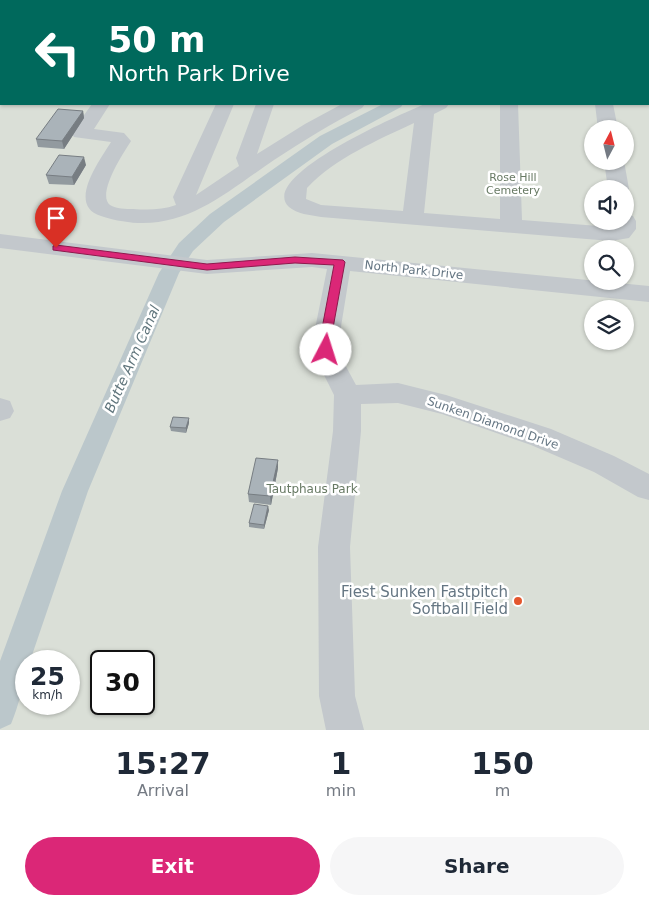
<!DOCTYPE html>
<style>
body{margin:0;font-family:"DejaVu Sans",sans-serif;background:#f6f6f7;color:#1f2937;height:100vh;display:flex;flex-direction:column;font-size:19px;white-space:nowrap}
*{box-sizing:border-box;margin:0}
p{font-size:16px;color:#747a83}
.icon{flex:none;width:28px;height:28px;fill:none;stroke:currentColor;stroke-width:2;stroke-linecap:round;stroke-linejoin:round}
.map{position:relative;height:730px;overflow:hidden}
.drawer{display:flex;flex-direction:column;background:#fff;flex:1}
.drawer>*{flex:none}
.hud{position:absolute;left:0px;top:0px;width:650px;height:105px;box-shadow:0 1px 4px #0004;background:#00695c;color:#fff;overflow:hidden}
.needle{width:32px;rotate:7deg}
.tools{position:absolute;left:584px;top:120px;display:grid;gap:10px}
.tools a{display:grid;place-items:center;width:50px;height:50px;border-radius:50%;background:#fff;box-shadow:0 1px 4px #0004;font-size:25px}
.speed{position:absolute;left:15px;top:650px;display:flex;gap:10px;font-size:25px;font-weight:700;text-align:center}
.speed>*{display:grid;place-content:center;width:65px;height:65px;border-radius:50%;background:#fff;box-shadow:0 1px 4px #0004;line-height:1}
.speed small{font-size:12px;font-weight:400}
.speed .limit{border:2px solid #111;border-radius:8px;background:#fff;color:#111}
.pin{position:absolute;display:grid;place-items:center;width:42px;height:42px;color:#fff;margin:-51px -21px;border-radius:50% 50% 50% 0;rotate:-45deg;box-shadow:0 0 5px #0007}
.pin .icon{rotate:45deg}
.me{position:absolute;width:55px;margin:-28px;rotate:5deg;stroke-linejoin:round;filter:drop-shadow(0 0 4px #0008)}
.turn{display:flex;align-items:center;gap:18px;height:105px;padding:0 25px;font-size:22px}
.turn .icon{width:65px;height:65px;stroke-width:2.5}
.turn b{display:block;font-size:35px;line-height:42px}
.eta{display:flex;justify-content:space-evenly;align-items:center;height:85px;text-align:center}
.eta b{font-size:30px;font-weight:800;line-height:35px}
.button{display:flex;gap:10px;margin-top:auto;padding:10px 25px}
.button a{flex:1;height:58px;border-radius:30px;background:#db2777;color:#fff;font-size:20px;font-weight:800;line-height:58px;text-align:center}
.button a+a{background:#f6f6f7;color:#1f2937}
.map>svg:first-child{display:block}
.green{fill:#dadfd7;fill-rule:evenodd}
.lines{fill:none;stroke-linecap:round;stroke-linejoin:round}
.canal{fill:#bbc7cb;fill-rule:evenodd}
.minor{fill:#c3c8cc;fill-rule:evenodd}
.wall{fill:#929a9f}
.shaded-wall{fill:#777d82}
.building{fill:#aab3b9;stroke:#777d82}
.route{fill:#db2777;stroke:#8e194d}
.poi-dot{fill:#e4572e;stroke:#fff;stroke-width:2}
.labels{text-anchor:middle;stroke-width:5;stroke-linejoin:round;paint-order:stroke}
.far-park-label{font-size:11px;fill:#687a64;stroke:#fff}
.street-label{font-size:12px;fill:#657683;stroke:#fff}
.park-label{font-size:12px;fill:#687a64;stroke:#fff}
.water-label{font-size:14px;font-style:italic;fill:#60757c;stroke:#fff}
.near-poi-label{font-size:15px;fill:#657683;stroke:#fff;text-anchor:end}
</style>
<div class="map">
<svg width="649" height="730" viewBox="0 0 649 730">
<rect width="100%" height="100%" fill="#fafaf8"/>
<path class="green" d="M 0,0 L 632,0 L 1,1 L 1,104 L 649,104 L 649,98 L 649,730 L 0,730 ZM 592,129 L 625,129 L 625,161 L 592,161 ZM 592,189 L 625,189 L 625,221 L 592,221 ZM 592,249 L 625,249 L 625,281 L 592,281 ZM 592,309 L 625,309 L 625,341 L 592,341 ZM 26,661 L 69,661 L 69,704 L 26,704 ZM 101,661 L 144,661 L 144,704 L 101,704 Z"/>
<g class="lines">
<path class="canal" d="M 635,0 L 649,0 L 649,2 L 635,1 Z
M 383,104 L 403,104 L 401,107 L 332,144 L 224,222 L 193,251 L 179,273 L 88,491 L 30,661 L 26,661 C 26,680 18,707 11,724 L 0,729 L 0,661 L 62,491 L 159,273 L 179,243 L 210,214 L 320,136 Z"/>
<path class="minor" d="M 367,0 L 383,0 L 383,1 L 368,1 Z
M 445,0 L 461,0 L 461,1 L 446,1 Z
M 92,104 L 110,104 L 94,129 L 124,133 L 131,141 C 124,152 96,194 110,205 C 116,209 126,209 133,209 C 148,210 162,210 176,205 L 173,197 L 216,104 L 234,104 L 196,195 L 239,166 L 236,158 L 256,104 L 274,104 L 257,154 L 305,124 L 342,104 L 365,104 L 362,108 C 332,123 303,141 274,160 C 218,198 175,240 101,216 C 66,205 100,160 111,142 L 74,137 L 71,133 Z
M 425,104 L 449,104 L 446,108 L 434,114 L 424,213 L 500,219 L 500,104 L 518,104 L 522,220 L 611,227 L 614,227 L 614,221 L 625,221 L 625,214 L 633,216 L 636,221 L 636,229 L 629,238 L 611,241 L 321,217 C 310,215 297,214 289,207 C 256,176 406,112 425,104 ZM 414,123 L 403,211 L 321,205 L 306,199 L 307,188 C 335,158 378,140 414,123 Z
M 595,104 L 613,104 L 618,129 L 598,129 Z
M 604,161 L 624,161 L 629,189 L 626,193 L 625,189 L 608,189 Z
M 0,234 L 207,260 L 312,253 L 649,286 L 649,302 L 350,271 L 339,339 L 343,361 L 356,385 L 398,383 L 446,395 L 551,429 L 614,456 L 649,474 L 649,500 L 638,497 L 594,472 L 531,445 L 442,414 L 398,403 L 361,404 L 361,431 L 350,547 L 355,696 L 364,730 L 326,730 L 319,696 L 318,547 L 333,431 L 334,395 L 317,361 L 313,339 L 327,269 L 312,267 L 207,274 L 0,248 Z
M 0,398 L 10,401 L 14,411 L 10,418 L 0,421 Z"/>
</g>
<path class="wall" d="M 1,39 L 1,51 L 0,51 L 0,40 Z
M 111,104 L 134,104 L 133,105 Z
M 83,111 L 84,118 L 64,149 L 38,147 L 36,139 Z
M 86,165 L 74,185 L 49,184 L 46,175 Z
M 189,423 L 186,433 L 171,431 L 170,427 Z
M 278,468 L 271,505 L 249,502 L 248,494 Z
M 269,510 L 264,529 L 249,527 L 249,523 Z"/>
<path class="shaded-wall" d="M 1,69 L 1,79 L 0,81 L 0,71 Z
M 83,111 L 84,118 L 64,149 L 62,141 Z
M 84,157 L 86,165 L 74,185 L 72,177 Z
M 189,418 L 189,423 L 186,433 L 186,428 Z
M 278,460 L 278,468 L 271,505 L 270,496 Z
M 268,506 L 269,510 L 264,529 L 264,525 Z"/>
<path class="building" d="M 58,109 L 83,111 L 62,141 L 36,139 Z
M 59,155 L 84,157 L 72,177 L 46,175 Z
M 173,417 L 189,418 L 186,428 L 170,427 Z
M 256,458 L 278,460 L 270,496 L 248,494 Z
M 254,504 L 268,506 L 264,525 L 249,523 Z"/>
<path class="route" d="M 56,245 L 207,264 L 295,257 L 343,260 L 345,262 L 331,339 L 332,350 L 326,354 L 322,352 L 320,339 L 334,265 L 295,263 L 207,270 L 53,250 L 53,246 Z"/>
<circle class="poi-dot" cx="518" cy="601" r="5"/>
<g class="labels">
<g class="far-park-label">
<text x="513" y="181">Rose Hill<tspan x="513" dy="13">Cemetery</tspan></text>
</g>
<g class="street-label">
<text transform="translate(414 270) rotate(6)" y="4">North Park Drive</text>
<text transform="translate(493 423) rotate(19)" y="4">Sunken Diamond Drive</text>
</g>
<g class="park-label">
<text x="312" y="493">Tautphaus Park</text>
</g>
<g class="water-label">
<text transform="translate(132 359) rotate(-66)" y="5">Butte Arm Canal</text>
</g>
<g class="near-poi-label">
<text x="508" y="597">Fiest Sunken Fastpitch<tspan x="508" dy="17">Softball Field</tspan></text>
</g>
</g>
</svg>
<div class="tools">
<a><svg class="needle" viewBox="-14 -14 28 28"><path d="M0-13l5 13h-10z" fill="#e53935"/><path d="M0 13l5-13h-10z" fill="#747a83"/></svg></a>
<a><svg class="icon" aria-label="sound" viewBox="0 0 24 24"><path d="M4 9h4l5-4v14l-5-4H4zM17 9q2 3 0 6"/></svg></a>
<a><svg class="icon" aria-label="search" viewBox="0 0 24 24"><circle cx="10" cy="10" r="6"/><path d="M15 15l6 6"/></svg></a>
<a><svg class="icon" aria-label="layers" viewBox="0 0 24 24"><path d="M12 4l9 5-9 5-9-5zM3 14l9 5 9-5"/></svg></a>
</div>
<div class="speed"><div>25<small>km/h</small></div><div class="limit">30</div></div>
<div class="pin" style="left:56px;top:248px;background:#d93025"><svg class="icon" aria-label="arrive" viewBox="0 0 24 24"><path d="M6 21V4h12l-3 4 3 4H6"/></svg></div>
<svg class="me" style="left:326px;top:350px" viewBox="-20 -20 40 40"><circle r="19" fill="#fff"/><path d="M0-13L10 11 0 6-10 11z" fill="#db2777"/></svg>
<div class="hud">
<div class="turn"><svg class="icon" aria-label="left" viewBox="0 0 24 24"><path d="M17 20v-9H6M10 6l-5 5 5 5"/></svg><div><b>50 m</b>North Park Drive</div></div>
</div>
</div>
<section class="drawer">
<div class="eta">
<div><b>15:27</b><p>Arrival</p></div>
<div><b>1</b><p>min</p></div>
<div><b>150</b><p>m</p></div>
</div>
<div class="button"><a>Exit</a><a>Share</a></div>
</section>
